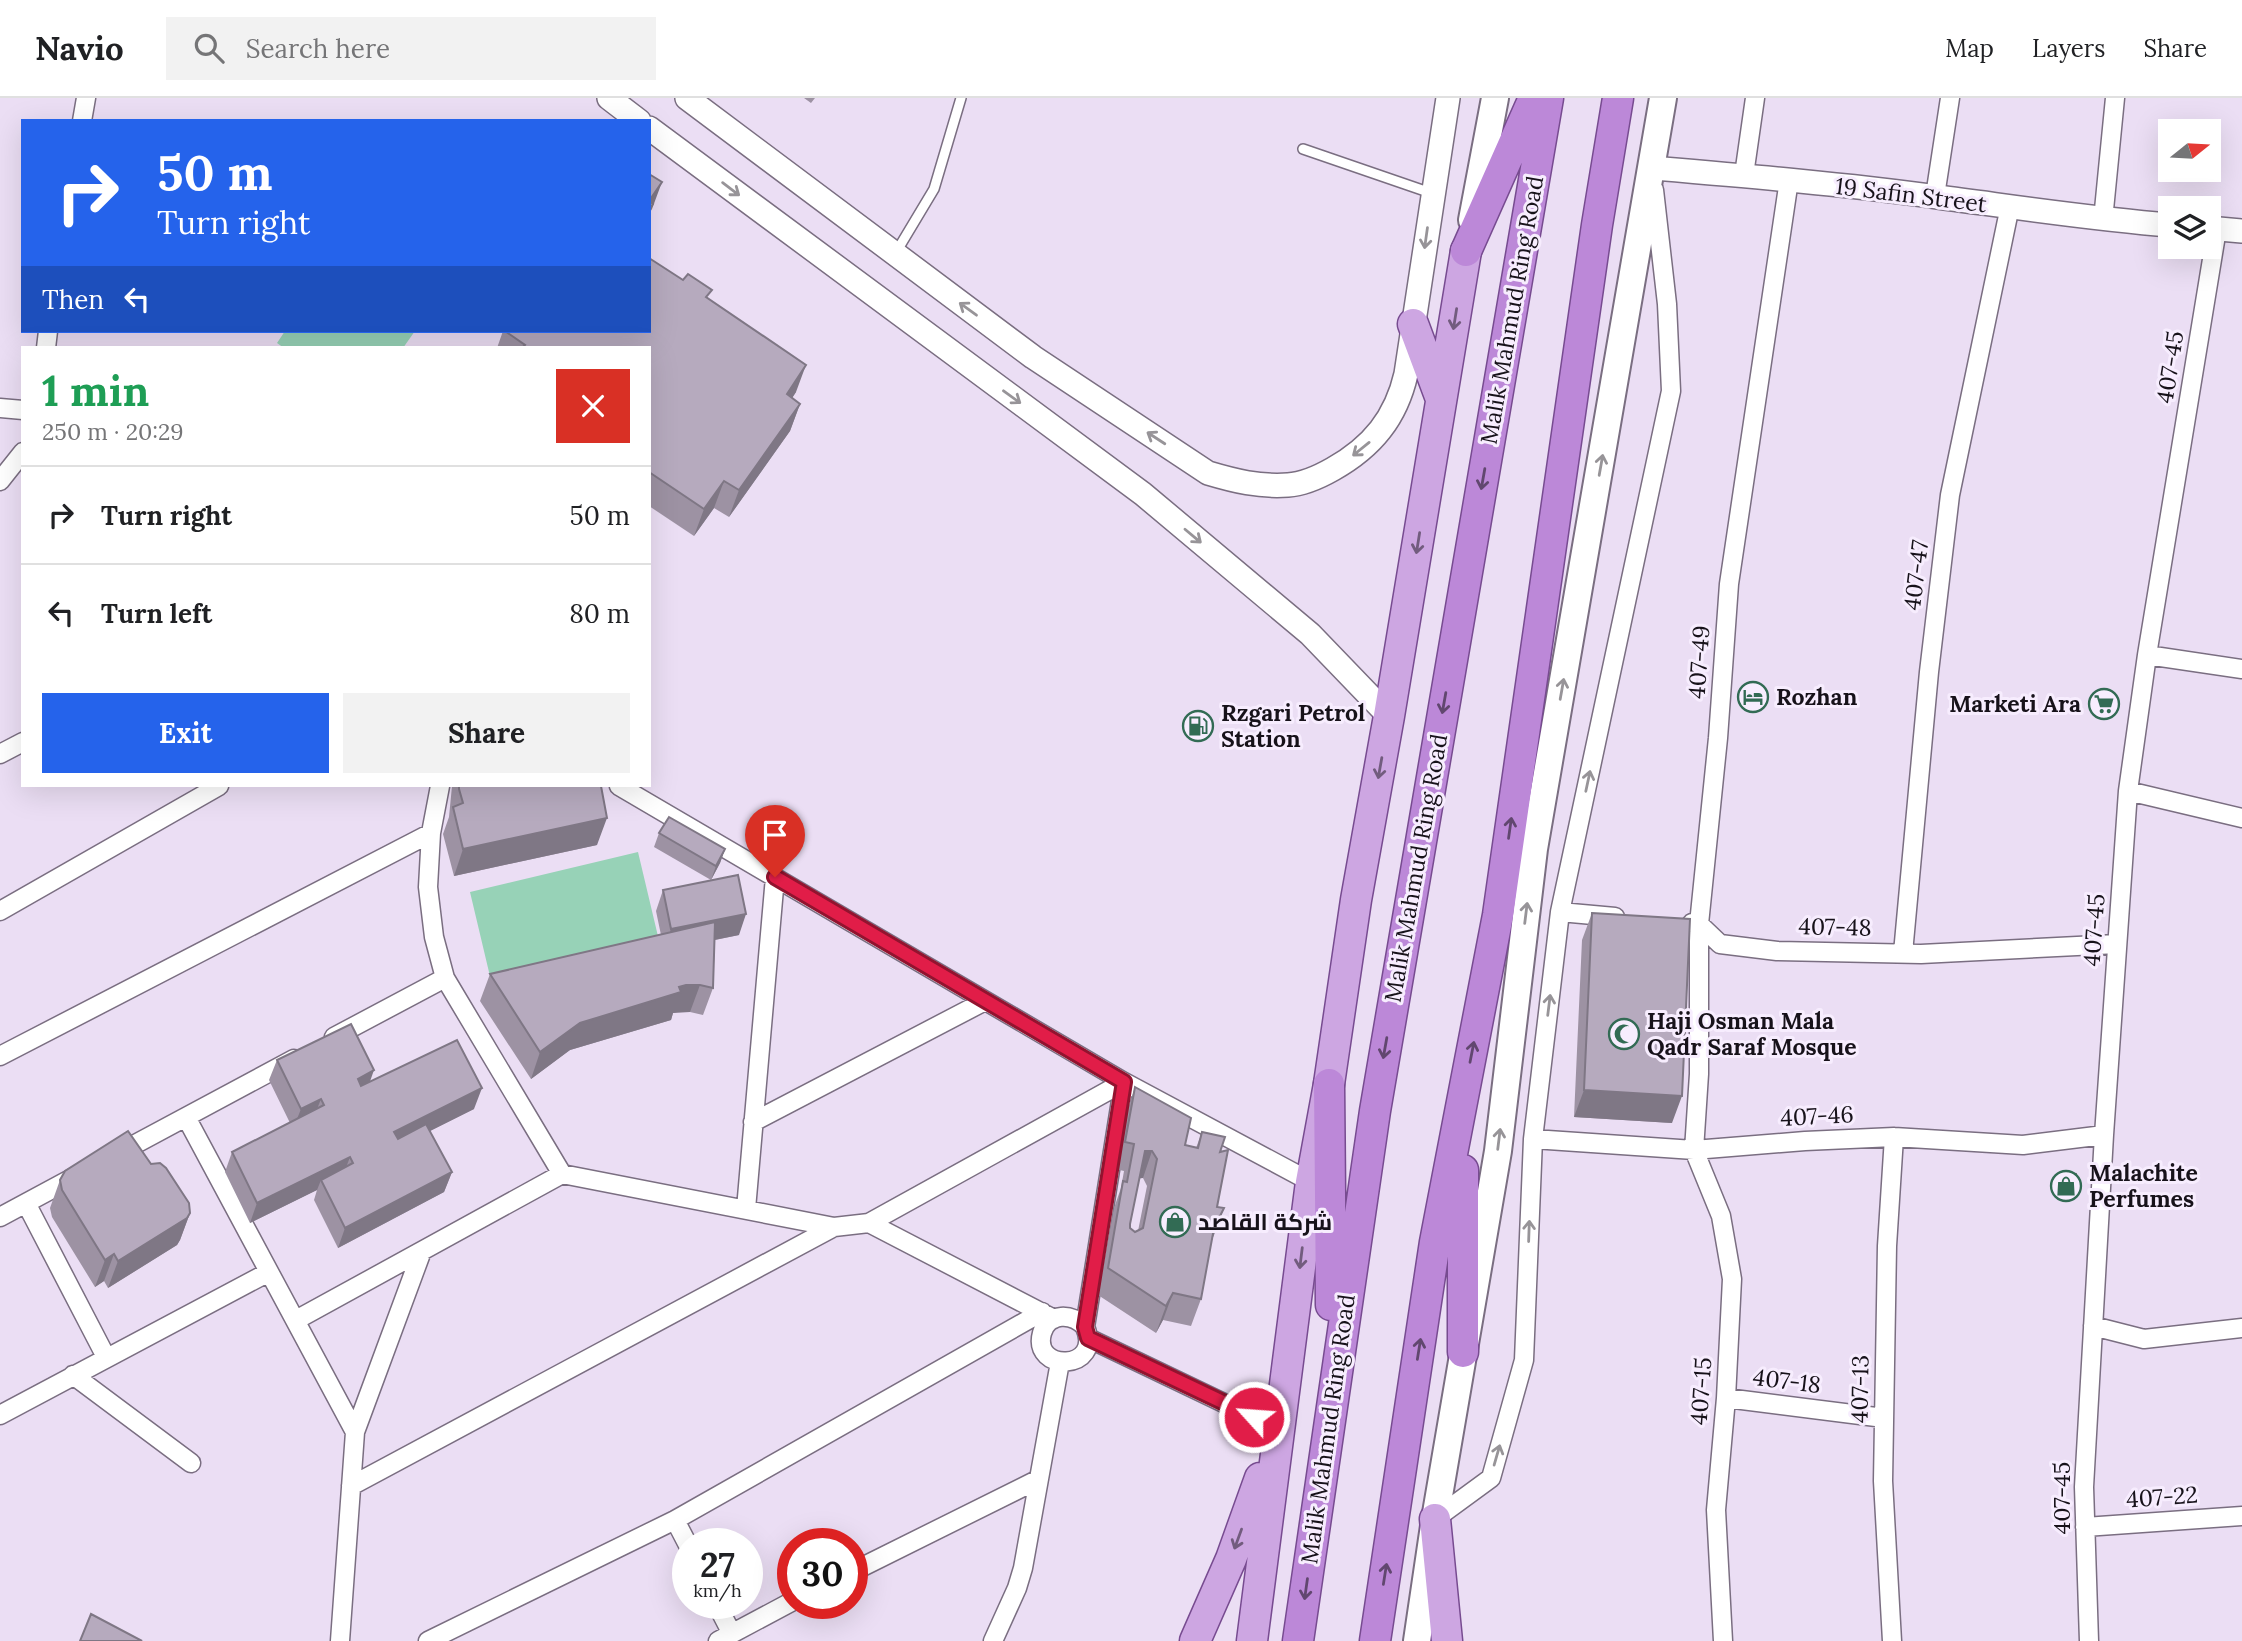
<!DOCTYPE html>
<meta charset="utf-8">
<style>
body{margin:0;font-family:Lora,Cairo,serif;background:#f2f2f2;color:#202124;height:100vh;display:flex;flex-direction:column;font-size:26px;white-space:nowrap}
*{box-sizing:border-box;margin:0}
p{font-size:23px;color:#757577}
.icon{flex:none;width:38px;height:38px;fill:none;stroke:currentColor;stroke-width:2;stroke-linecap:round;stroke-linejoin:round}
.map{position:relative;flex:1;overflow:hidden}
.panel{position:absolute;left:21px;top:248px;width:630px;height:441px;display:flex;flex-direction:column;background:#fff;border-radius:0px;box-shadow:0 7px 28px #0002}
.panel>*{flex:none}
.guide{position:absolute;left:21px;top:21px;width:630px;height:214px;border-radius:0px;box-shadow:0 7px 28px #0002;background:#2563eb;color:#fff;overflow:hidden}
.needle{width:46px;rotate:72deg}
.tools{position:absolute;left:2158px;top:21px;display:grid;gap:14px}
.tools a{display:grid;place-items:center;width:63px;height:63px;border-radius:0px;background:#fff;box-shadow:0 7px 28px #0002;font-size:35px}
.speed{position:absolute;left:672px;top:1430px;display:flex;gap:14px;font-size:35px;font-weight:700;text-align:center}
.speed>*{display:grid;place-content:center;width:91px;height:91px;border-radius:50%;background:#fff;box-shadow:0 7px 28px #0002;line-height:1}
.speed small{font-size:18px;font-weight:400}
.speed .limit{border:10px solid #d22;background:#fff;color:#111}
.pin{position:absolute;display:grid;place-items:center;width:60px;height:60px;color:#fff;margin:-72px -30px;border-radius:50% 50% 50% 0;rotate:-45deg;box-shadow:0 0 7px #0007}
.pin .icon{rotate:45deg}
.me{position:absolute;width:77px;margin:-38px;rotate:296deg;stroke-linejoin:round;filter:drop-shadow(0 0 5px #0008)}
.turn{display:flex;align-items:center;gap:24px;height:147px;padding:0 21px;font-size:32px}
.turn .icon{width:91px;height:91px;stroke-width:2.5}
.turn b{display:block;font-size:49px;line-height:60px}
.then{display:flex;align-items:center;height:66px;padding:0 21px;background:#0003;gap:14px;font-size:26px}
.round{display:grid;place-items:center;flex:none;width:74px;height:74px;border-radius:0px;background:#f2f2f2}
.head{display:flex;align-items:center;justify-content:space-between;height:119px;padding:0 21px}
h1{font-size:42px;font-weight:700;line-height:52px;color:#1e9e55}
.action{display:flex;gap:14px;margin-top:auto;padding:14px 21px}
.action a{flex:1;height:80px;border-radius:0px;background:#2563eb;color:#fff;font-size:28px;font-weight:700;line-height:80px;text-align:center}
.action a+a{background:#f2f2f2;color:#202124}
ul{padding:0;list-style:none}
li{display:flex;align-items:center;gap:21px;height:98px;padding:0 21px;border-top:2px solid #e0e0e0}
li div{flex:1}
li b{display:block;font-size:26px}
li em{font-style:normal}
header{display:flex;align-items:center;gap:42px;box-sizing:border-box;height:98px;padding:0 35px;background:#fff;border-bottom:2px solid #e0e0e0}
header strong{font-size:33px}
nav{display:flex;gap:38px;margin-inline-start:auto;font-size:24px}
.search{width:490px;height:63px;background:#f2f2f2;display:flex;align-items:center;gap:18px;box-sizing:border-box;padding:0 24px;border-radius:0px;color:#757577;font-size:26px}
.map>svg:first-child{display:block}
.green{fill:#97d2b7}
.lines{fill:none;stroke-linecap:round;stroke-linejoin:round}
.service-casing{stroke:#7a6e81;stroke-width:12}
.minor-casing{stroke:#7a6e81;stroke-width:21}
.tertiary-casing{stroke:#7a6e81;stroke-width:26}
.secondary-casing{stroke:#7a6e81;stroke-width:30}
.primary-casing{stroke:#774b90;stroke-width:33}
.trunk-casing{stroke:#774b90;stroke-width:33}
.service{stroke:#fff;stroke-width:9}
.minor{stroke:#fff;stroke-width:18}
.tertiary{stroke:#fff;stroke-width:23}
.secondary{stroke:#fff;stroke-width:26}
.primary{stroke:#cda6e2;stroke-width:30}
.trunk{stroke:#bc88d8;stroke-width:30}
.wall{fill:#9d92a3;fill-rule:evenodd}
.shaded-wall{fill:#7f7785}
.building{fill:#b6aabe;stroke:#7f7785;stroke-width:2;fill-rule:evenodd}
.oneway{stroke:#979498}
.oneway2{stroke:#725c7e}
.oneway3{stroke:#61476f}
.route-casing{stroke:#92132f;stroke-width:18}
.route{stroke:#e11d48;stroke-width:12}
.labels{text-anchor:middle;stroke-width:6;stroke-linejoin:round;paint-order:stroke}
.street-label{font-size:23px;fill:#17121a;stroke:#f7edfe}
.poi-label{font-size:23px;font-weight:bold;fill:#17121a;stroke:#f7edfe;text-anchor:start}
</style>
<header>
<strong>Navio</strong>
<div class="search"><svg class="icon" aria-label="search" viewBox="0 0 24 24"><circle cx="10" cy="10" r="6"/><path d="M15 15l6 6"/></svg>Search here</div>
<nav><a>Map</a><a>Layers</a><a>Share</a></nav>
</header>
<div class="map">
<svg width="2242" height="1543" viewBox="0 0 2242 1543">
<rect width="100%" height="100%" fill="#ebdef4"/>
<path class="green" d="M 285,233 L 415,233 L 403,250 L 284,250 L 277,245 Z
M 638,754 L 661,851 L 493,891 L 470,794 Z"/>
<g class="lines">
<g class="service-casing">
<path id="service" d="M 1303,51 L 1431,95
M 895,156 L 934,91 L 961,0"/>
</g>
<g class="minor-casing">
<path id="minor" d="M 82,23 L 86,0
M 1744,77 L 1755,0
M 1935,98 L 1950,0
M 2103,122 L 2115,0
M 46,250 L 48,233
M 0,310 L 23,312
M 0,383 L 23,354
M 2147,557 L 2242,571
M 0,656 L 23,644
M 440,688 L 431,735 L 428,789 L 434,839 L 445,880 L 562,1076
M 619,688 L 1124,984 L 1311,1084
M 2128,693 L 2242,720
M 0,813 L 219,688
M 1560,814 L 1615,819
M 1692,825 L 1699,826 L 1720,846 L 1777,853 L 1921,856 L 2117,846
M 1903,855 L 1929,574 L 1950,397 L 2010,108
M 334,939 L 445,880
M 0,958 L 431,735
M 186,1019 L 355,1334
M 753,1024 L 985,903
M 1533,1041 L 1694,1052 L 1805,1043 L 1894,1039 L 2023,1047 L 2104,1037
M 115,1057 L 294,961
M 26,1105 L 106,1259
M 746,1111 L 775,779
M 0,1119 L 78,1077
M 869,1125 L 1124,984
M 296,1222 L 562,1076 L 834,1129 L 869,1125 L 1054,1221
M 2093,1228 L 2144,1241 L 2242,1230
M 1085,1229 C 1073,1215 1048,1214 1042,1235 C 1031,1275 1104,1273 1085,1229 L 1124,984
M 1088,1240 L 1278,1331
M 73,1277 L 191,1365
M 1726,1300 L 1884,1320
M 0,1317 L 269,1174
M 351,1388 L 834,1129
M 1435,1421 L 1491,1380 L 1524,1262 L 1533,1041 L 1560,814 L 1671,293 L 1667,206 L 1654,92
M 675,1422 L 688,1447
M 2085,1429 L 2242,1418
M 852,1474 L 1039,1381
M 716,1505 L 731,1534
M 340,1543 L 355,1334 L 422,1153
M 428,1543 L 675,1422 L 1042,1214
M 718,1543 L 793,1503
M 993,1543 L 1017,1490 L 1023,1470 L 1060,1264
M 1723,1543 L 1716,1412 L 1726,1300 L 1732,1181 L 1721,1118 L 1694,1052 L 1699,976 L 1699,826 L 1718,640 L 1729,486 L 1789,82
M 1892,1543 L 1883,1383 L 1887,1148 L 1894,1039
M 2089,1543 L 2084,1389 L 2104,1037 L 2128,693 L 2147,557 L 2217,131"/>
</g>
<g class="tertiary-casing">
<path id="tertiary" d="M 609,0 L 639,23
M 687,0 L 1033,259 L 1208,375 C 1235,383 1259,389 1288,387 C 1304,386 1319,379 1333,371 C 1372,349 1396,320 1406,276 L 1448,0
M 649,30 L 1143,396 L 1310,536 L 1389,618
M 1652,70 C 1747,78 1843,86 1938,99 C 2015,109 2092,121 2170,127
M 2208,130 L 2242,133"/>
</g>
<g class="secondary-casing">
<path id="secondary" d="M 1472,122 L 1495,0
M 1417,1543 L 1435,1421 L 1498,1053 L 1534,751 L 1663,0"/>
</g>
<g class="primary-casing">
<path id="primary" d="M 1413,226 L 1441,301
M 1435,1421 L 1447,1543
M 1195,1543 L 1231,1461 L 1260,1380
M 1252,1543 L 1311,1084 L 1329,986 L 1356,802 L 1389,618 L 1466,153"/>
</g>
<g class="trunk-casing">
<path id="trunk" d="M 1466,153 L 1534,0
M 1329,986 L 1331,1207
M 1463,1072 L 1463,1254
M 1298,1543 L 1375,1013 L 1548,0
M 1375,1543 L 1435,1144 L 1498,817 L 1597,127 L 1618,0"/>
</g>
<use href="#service" class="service"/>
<use href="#minor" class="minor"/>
<use href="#tertiary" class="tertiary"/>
<use href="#secondary" class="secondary"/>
<use href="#primary" class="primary"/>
<use href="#trunk" class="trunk"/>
</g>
<path class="wall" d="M 804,0 L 815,0 L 811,5 Z
M 708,200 L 796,294 L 792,300 L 800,306 L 790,333 L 729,419 L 714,410 L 694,438 L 649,408 L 649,250 L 497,250 L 503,233 L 649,233 Z
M 452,688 L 601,688 L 597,747 L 454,778 L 443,736 L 449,719 Z
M 659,735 L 725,751 L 720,765 L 711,782 L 654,749 Z
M 663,792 L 739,837 L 715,842 L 713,890 L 703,917 L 690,914 L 677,914 L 673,915 L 671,922 L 570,952 L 531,981 L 480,903 L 490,876 L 661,837 L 656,813 Z
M 1592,815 L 1672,1025 L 1574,1019 L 1582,842 Z
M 277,962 L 370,984 L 474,1011 L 430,1033 L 452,1074 L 444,1094 L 338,1150 L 314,1102 L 317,1092 L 250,1125 L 225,1074 L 232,1054 L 290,1025 L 269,982 Z
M 1135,989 L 1185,1047 L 1196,1050 L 1202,1034 L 1220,1054 L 1217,1109 L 1201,1201 L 1191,1228 L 1163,1222 L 1156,1235 L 1098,1197 L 1114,1110 L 1121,1090 L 1124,1073 L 1115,1071 L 1126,1017 ZM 1139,1080 L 1143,1080 L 1147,1088 L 1138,1133 L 1135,1134 L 1130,1130 L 1130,1126 Z
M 151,1066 L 190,1115 L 180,1142 L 177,1147 L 108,1190 L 104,1183 L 95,1189 L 52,1119 L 50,1110 L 60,1082 Z
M 2061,1075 L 2076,1090 L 2073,1097 L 2058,1094 L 2058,1082 Z"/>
<path class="shaded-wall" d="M 662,84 L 652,111 L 649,116 L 649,103 Z
M 806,267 L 796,294 L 777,323 L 787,296 Z
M 800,306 L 790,333 L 729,419 L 739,392 Z
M 724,383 L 714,410 L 694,438 L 704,411 Z
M 607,720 L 597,747 L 454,778 L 463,751 Z
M 725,751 L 720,765 L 711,782 L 716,768 Z
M 746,816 L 739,837 L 664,852 L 671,831 Z
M 686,887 L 700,887 L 690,914 L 673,915 L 671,922 L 570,952 L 531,981 L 540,954 L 580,925 Z
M 374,972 L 367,992 L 350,1002 L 358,981 Z
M 482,990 L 474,1011 L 386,1055 L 394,1034 Z
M 1584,992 L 1682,998 L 1672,1025 L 1574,1019 Z
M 321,1001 L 313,1021 L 293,1031 L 301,1011 Z
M 1145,1053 L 1152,1053 L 1143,1080 L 1135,1081 Z
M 350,1059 L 342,1080 L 321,1082 L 317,1092 L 250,1125 L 257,1105 Z
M 452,1074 L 444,1094 L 338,1150 L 345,1130 Z
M 1224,1110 L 1214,1137 L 1205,1157 L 1214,1130 Z
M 190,1115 L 180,1142 L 177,1147 L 108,1190 L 118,1163 Z
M 114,1156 L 104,1183 L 95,1189 L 105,1162 Z
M 1173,1195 L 1163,1222 L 1156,1235 L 1166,1208 Z"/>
<path class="building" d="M 649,76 L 662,84 L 649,103 Z
M 649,103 L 653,106 L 649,112 Z
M 649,160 L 683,182 L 688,176 L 712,192 L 706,199 L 806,267 L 787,296 L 800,306 L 739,392 L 724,383 L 704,411 L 649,374 L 649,250 L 522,250 L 525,247 L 505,233 L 649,233 Z
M 459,688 L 601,688 L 607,720 L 463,751 L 453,709 L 463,705 L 459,691 Z
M 669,719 L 725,751 L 716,768 L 659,735 Z
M 738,777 L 746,816 L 671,831 L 663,792 Z
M 1592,815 L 1690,821 L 1682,998 L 1584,992 Z
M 715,824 L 713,890 L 700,887 L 686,887 L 679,889 L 681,894 L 580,925 L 540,954 L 490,876 Z
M 351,926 L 374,972 L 358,981 L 361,988 L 457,942 L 482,990 L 394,1034 L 398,1041 L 426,1026 L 452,1074 L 345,1130 L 321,1082 L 353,1065 L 350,1059 L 257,1105 L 232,1054 L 324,1007 L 321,1001 L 301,1011 L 277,962 Z
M 1135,989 L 1191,1020 L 1185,1047 L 1198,1050 L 1202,1034 L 1225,1039 L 1220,1054 L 1228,1052 L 1217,1109 L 1224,1110 L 1214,1130 L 1201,1201 L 1173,1195 L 1166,1208 L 1108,1170 L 1123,1083 L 1127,1084 L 1134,1046 L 1125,1044 ZM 1145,1053 L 1152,1053 L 1157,1061 L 1143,1130 L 1135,1134 L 1130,1130 L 1130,1126 Z
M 128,1033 L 151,1066 L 160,1065 L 166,1070 L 189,1105 L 190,1115 L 187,1120 L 118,1163 L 114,1156 L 105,1162 L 62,1092 L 60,1082 L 65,1073 Z
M 2061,1075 L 2076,1076 L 2076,1090 L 2060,1087 Z
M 91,1516 L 142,1543 L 80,1543 Z"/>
<defs><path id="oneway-shaft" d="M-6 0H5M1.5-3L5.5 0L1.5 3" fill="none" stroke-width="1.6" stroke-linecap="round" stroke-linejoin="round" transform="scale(1.75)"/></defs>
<g class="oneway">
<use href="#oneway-shaft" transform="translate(731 91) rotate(37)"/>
<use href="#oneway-shaft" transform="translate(1426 140) rotate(98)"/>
<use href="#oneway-shaft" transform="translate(968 211) rotate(-144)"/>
<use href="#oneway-shaft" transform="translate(1012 299) rotate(36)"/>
<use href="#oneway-shaft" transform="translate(1156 340) rotate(-147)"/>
<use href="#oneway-shaft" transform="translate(1361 351) rotate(141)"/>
<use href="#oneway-shaft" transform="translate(1601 367) rotate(-80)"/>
<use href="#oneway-shaft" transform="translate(1193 438) rotate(40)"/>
<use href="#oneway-shaft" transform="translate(1562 591) rotate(-80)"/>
<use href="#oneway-shaft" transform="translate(1588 683) rotate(-78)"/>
<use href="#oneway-shaft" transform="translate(1526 815) rotate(-83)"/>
<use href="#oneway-shaft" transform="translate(1549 907) rotate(-83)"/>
<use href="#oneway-shaft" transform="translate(1499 1041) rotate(-83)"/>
<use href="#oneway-shaft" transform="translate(1529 1133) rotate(-88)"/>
<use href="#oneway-shaft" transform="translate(1497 1357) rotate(-74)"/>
</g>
<g class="oneway2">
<use href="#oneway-shaft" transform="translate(1455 221) rotate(99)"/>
<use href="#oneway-shaft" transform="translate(1418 445) rotate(99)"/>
<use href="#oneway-shaft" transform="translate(1380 670) rotate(100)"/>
<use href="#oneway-shaft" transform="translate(1301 1160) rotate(97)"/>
<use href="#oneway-shaft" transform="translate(1238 1441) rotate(110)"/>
</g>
<g class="oneway3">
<use href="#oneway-shaft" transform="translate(1483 381) rotate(100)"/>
<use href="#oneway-shaft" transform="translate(1444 605) rotate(100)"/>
<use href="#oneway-shaft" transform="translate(1510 730) rotate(-82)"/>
<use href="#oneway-shaft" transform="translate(1385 950) rotate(100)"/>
<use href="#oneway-shaft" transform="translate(1472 954) rotate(-79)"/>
<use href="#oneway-shaft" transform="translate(1419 1251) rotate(-81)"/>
<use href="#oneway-shaft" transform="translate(1385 1476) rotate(-81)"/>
<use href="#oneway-shaft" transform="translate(1306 1491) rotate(98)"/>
</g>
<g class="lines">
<g class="route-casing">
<path id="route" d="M 775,779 L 1124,984 L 1085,1229 L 1088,1240 L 1254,1319"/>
</g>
<use href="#route" class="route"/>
</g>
<defs>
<g id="hotel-ring" transform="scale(1.575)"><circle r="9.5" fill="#f7edfe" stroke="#326b54" stroke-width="1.5"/><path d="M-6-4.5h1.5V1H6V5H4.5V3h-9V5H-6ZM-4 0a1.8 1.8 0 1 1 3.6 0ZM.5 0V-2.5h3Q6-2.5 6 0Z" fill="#326b54"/></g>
<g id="supermarket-ring" transform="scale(1.575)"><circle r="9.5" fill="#f7edfe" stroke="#326b54" stroke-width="1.5"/><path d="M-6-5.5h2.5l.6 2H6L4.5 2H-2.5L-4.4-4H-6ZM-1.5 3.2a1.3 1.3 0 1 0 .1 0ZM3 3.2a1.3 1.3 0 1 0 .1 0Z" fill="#326b54"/></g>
<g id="fuel-ring" transform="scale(1.575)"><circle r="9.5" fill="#f7edfe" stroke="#326b54" stroke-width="1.5"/><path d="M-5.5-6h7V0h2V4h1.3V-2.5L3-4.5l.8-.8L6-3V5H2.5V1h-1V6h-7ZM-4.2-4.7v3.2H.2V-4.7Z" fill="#326b54"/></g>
<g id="mosque-ring" transform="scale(1.575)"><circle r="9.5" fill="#f7edfe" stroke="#326b54" stroke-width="1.5"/><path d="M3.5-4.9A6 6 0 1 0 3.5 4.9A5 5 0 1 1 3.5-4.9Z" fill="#326b54"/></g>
<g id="shop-ring" transform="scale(1.575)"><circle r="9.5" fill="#f7edfe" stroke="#326b54" stroke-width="1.5"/><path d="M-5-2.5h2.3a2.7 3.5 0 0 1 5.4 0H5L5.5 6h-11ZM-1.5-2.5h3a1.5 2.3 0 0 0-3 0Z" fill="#326b54"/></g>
</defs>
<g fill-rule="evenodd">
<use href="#hotel-ring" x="1753" y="599"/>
<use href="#supermarket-ring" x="2104" y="606"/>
<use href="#fuel-ring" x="1198" y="628"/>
<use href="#mosque-ring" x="1624" y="936"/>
<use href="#shop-ring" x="2066" y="1088"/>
<use href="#shop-ring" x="1175" y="1124"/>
</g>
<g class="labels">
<g class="street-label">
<text transform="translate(1911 97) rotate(7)" y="8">19 Safin Street</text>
<text transform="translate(1512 212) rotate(-80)" y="8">Malik Mahmud Ring Road</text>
<text transform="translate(2170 269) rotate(-81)" y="8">407-45</text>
<text transform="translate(1916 477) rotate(-83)" y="8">407-47</text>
<text transform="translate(1699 564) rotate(-86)" y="8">407-49</text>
<text transform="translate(1416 770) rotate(-80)" y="8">Malik Mahmud Ring Road</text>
<text transform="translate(1835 829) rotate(1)" y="8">407-48</text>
<text transform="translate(2094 832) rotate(-86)" y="8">407-45</text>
<text transform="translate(1817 1018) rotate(-3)" y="8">407-46</text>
<text transform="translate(1787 1283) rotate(7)" y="8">407-18</text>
<text transform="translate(1860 1291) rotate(-89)" y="8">407-13</text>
<text transform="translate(1701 1293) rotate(-86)" y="8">407-15</text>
<text transform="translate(1328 1331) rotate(-82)" y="8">Malik Mahmud Ring Road</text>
<text transform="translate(2162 1399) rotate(-4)" y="8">407-22</text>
<text transform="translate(2062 1400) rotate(-90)" y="8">407-45</text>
</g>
<g class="poi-label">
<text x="1776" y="607">Rozhan</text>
<text x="2081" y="614" text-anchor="end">Marketi Ara</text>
<text x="1221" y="623">Rzgari Petrol<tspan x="1221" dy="26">Station</tspan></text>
<text x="1647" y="931">Haji Osman Mala<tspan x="1647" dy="26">Qadr Saraf Mosque</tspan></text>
<text x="2089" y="1083">Malachite<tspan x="2089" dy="26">Perfumes</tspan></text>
<text x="1198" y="1132">شركة القاصد</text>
</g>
</g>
</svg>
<div class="tools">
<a><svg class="needle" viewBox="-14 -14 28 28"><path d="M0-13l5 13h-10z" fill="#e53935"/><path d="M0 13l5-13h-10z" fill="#757577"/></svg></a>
<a><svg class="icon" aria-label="layers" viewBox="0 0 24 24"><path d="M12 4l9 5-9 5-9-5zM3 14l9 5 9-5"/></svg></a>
</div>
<div class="speed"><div>27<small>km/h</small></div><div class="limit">30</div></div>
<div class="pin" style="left:775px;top:779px;background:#d93025"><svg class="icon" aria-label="arrive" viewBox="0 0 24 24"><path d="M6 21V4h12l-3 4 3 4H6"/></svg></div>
<svg class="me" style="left:1254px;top:1319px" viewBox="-20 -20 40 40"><circle r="17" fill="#e11d48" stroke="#fff" stroke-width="3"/><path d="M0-11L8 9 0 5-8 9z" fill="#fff"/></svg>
<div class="guide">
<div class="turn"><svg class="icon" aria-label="right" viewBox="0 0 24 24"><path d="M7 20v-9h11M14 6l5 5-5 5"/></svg><div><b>50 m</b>Turn right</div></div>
<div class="then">Then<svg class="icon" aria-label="left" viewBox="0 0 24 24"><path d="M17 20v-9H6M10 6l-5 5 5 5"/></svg></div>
</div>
<section class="panel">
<div class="head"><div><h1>1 min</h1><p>250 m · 20:29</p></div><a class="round" style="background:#d93025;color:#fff"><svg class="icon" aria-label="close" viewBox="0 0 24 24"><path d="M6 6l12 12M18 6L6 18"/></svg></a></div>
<ul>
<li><svg class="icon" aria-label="right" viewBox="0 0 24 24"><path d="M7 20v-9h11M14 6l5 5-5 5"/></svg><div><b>Turn right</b></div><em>50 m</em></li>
<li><svg class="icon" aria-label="left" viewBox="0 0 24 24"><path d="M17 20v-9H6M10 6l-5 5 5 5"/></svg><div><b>Turn left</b></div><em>80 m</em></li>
</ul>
<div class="action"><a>Exit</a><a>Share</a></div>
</section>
</div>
